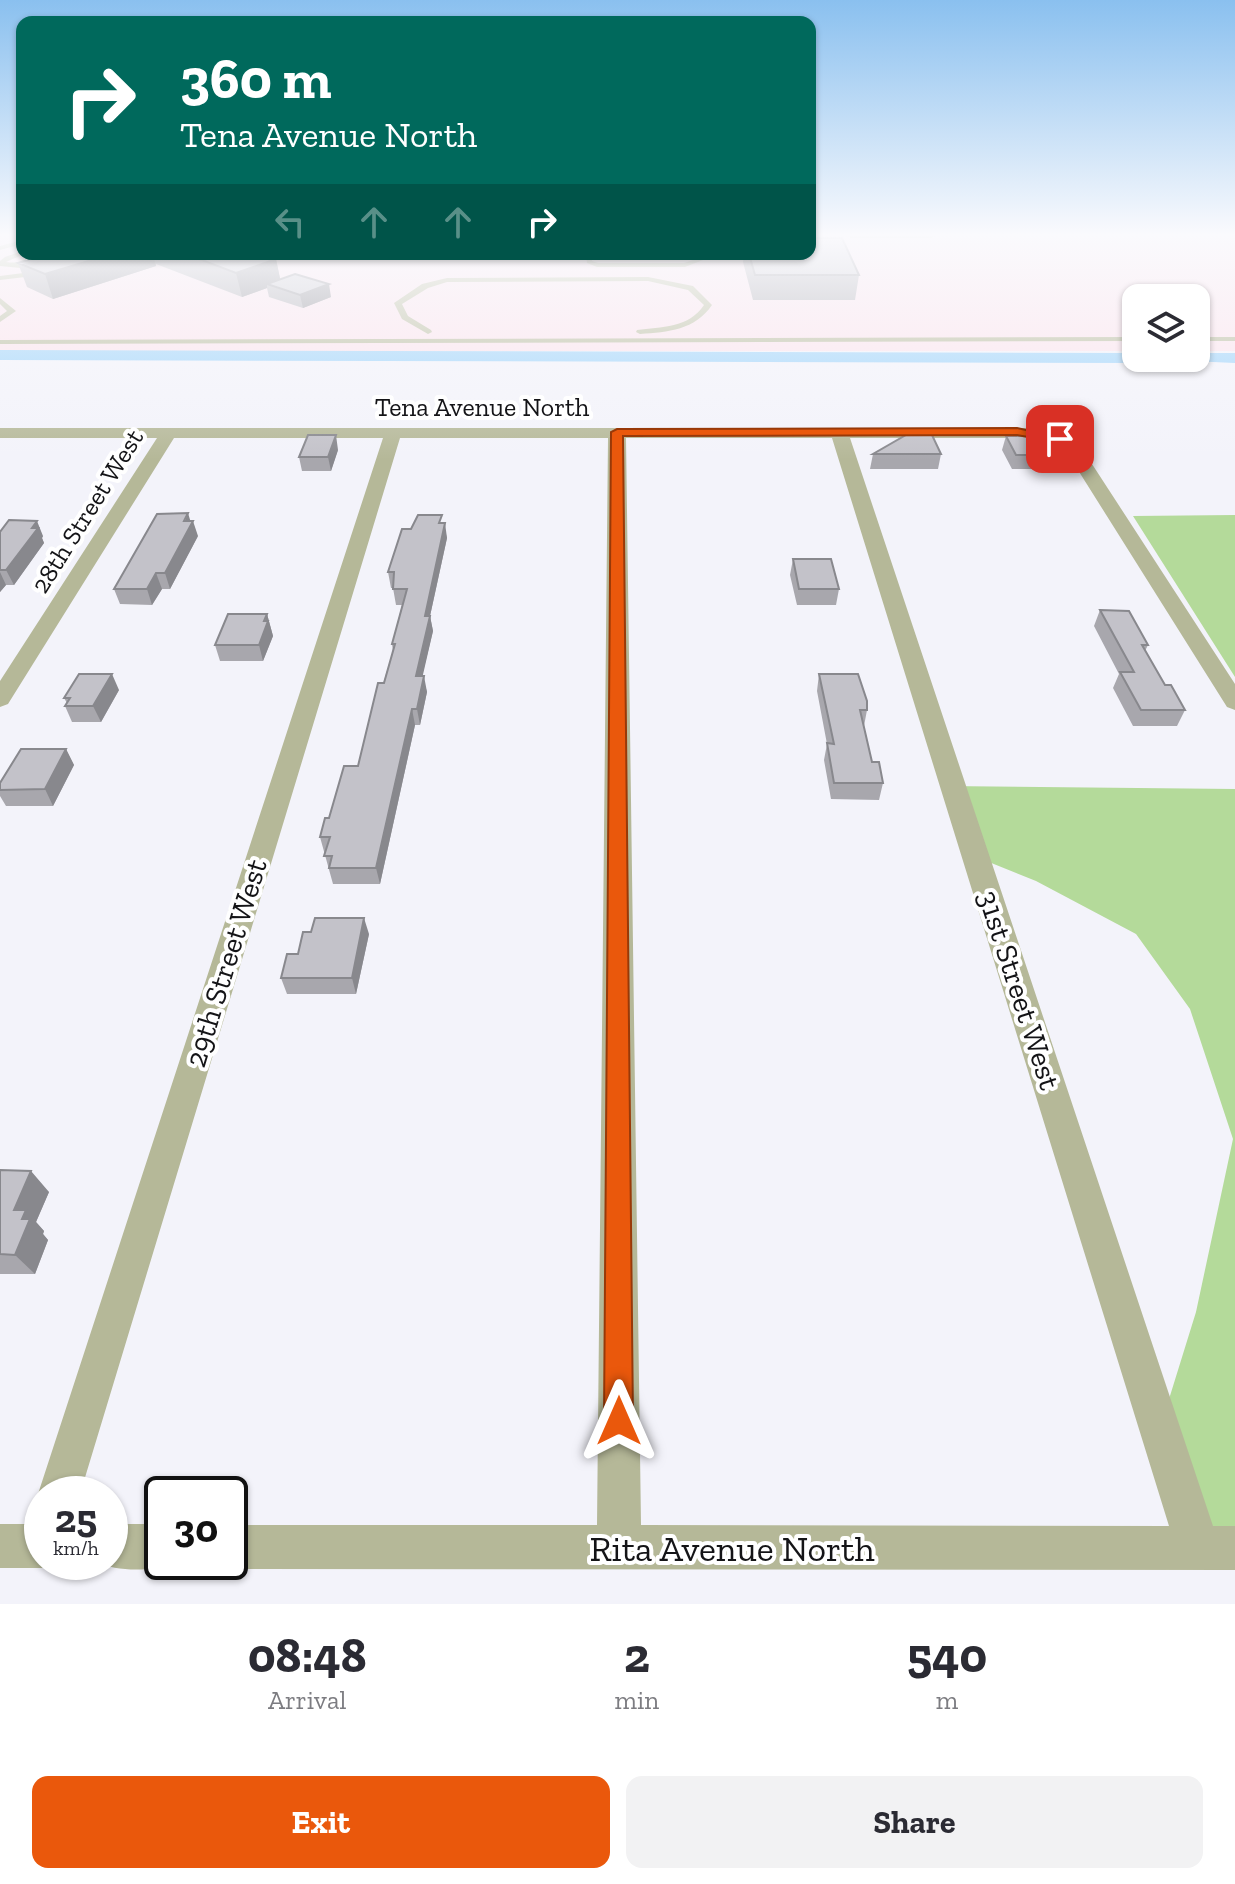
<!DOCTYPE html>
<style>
body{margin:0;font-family:"Zilla Slab",serif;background:#f2f2f3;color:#2b2b33;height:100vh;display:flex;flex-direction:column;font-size:30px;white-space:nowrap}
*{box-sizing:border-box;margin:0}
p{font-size:26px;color:#7c7c81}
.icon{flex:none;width:44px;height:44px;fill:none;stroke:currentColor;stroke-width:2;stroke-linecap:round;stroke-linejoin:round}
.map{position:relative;height:1604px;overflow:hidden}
.details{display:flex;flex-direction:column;background:#fff;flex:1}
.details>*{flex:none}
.hud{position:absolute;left:16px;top:16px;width:800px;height:244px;border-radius:16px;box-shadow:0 2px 6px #0004;background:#00695c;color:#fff;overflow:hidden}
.controls{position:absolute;left:1122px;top:284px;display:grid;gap:16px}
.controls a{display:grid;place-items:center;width:88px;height:88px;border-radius:16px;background:#fff;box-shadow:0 2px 6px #0004;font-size:40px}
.speed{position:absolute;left:24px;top:1476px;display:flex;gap:16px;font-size:40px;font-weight:700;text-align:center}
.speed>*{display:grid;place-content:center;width:104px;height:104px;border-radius:50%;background:#fff;box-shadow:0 2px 6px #0004;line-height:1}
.speed small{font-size:20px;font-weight:400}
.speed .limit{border:4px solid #111;border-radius:12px;background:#fff;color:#111}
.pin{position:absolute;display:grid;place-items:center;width:68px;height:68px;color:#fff;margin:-34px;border-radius:16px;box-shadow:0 4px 12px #0006}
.me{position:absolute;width:88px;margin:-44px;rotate:0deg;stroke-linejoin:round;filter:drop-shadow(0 0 6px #0008)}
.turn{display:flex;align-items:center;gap:28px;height:168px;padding:0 32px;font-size:36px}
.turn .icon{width:104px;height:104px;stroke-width:2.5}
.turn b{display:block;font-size:56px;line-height:68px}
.lanes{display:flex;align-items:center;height:76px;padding:0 32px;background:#0003;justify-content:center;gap:40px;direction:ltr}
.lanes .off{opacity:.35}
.eta{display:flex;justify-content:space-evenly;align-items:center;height:136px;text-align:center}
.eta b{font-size:48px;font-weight:700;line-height:56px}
.button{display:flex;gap:16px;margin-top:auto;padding:16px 32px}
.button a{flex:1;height:92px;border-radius:16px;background:#ea580c;color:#fff;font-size:32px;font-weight:700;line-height:92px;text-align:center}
.button a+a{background:#f2f2f3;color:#2b2b33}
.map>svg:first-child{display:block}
.education{fill:#fce2eb}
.green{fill:#b4da9a}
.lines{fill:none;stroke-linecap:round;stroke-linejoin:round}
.canal{fill:#9dd3fa;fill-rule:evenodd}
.lane{fill:#b5b898;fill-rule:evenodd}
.street{fill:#b5b898;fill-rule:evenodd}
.wall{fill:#a8a7ad}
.shaded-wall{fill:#88888d}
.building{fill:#c3c2c9;stroke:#88888d;stroke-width:2}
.route{fill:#ea580c;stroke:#983908;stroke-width:2}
.labels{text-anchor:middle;stroke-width:8;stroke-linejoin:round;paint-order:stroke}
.far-street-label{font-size:26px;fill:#141417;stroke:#fff}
.street-label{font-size:30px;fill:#141417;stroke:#fff}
.near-street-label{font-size:36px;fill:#141417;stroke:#fff}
</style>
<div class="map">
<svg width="1235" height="1604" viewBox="0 0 1235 1604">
<rect width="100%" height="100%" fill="#f3f3fa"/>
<path class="education" d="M 0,236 L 22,236 L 22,254 L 810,254 L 810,236 L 1230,236 L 1235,240 L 1235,351 L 1196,351 L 1196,298 L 1136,298 L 1136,351 L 0,351 Z"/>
<path class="green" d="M 1235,515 L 1235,677 L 1133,516 Z
M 944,786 L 1235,789 L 1235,1552 L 1191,1551 L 1165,1412 L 1196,1312 L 1233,1139 L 1190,1009 L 1136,934 L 1036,881 L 964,852 Z"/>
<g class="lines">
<path class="canal" d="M 0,350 L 1136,353 L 1136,358 L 1144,358 L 1136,363 L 0,360 Z
M 1196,353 L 1235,353 L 1235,363 L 1191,361 L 1188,358 L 1196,358 Z"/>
<path class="lane" d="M 848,236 L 935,236 L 932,238 L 851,238 Z
M 22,240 L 22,244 L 0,250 L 0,246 Z
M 22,251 L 24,254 L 6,262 C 27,265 44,254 64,254 L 21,268 L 0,266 L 0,261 L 5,257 Z
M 586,254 L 592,254 L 592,261 L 598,263 L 684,263 L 696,259 L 696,254 L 702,254 L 703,260 L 685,267 L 597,267 L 587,263 Z
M 39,271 L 42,275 L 0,280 L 0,276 Z
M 648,277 L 693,286 L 712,305 C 695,330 668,332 640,334 L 636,332 L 637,330 C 661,327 689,328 704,305 L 688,290 L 648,281 L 447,282 L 428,288 L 402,304 L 408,316 L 431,330 L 432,332 L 428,334 L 402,319 L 394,303 L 422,284 L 447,278 Z
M 0,298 L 16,311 L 0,322 L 0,316 L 7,311 L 0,304 Z
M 1136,337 L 1136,341 L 0,344 L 0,340 Z
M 1196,337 L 1235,337 L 1235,341 L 1196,341 Z"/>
<path class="street" d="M 0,428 L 1036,428 L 1066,435 L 1079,444 L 1235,684 L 1235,710 L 1227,707 L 1066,451 L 1054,443 L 1036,438 L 850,438 L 1213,1526 L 1235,1526 L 1235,1570 L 230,1569 L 214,1563 L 230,1562 L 230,1525 L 597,1525 L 608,438 L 400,438 L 80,1494 L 42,1494 L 42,1505 L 38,1494 L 383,438 L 174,438 L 8,704 L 0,707 L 0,681 L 157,438 L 0,438 ZM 626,438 L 832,438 L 1169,1526 L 641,1525 Z
M 0,1524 L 42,1524 L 42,1562 L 57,1562 L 42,1568 L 0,1568 Z
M 110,1524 L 162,1524 L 162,1562 L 177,1562 C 153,1572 119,1572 95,1562 L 110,1562 Z"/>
</g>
<path class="wall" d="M 48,254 L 272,254 L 267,256 L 276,259 L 280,279 L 331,297 L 303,308 L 269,297 L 267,288 L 242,297 L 156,264 L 156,266 L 53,299 L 27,287 L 18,263 Z
M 744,254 L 810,254 L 859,275 L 855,300 L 753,300 L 743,262 Z
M 1006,436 L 1039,455 L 1034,469 L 1012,469 L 1002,450 Z
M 338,450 L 331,471 L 302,471 L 299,457 Z
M 873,454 L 941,454 L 938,469 L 870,469 Z
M 443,523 L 447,538 L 430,616 L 433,631 L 422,676 L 427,692 L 420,725 L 415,725 L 380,884 L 333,884 L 320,837 L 329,818 L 358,766 L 393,651 L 392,644 L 402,605 L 396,605 L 393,588 L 391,588 L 388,572 Z
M 0,532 L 43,536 L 42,538 L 44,543 L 14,585 L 6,585 L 0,592 Z
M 198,536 L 170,589 L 162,589 L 152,605 L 120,604 L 114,589 Z
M 793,559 L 839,589 L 836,605 L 797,605 L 790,575 Z
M 1100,610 L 1148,645 L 1145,651 L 1165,685 L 1185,710 L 1177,726 L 1133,726 L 1113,688 L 1119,674 L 1094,626 Z
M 267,614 L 273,636 L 263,661 L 220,661 L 215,645 Z
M 819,674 L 867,710 L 864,726 L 872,762 L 883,783 L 879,800 L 831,799 L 824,760 L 827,744 L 817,691 Z
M 119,690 L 101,722 L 72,722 L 65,706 L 67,703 L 64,698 Z
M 66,749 L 74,765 L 53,806 L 6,806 L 0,796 L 0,790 Z
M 369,934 L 356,994 L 287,994 L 281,978 L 298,954 Z
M 0,1170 L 49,1192 L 36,1222 L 44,1231 L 43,1234 L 48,1240 L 35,1274 L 0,1274 Z"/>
<path class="shaded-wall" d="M 112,254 L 153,254 L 156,266 L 53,299 L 45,274 Z
M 276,259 L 281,283 L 267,284 L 267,288 L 242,297 L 236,273 Z
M 329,284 L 331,297 L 303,308 L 300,295 Z
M 336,435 L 338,450 L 331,471 L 328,457 Z
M 188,513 L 191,523 L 193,521 L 198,536 L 170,589 L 165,573 Z
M 37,521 L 43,536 L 42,538 L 44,543 L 14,585 L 6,570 Z
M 445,523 L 447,538 L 430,616 L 433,631 L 419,692 L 416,676 L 425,616 Z
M 0,572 L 6,585 L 0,592 Z
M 156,573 L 162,589 L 152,605 L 147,589 Z
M 267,614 L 273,636 L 263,661 L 259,645 Z
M 112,674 L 119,690 L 101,722 L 93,706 Z
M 424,676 L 427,692 L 420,725 L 417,709 Z
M 412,709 L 415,725 L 380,884 L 376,868 Z
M 66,749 L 74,765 L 53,806 L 45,789 Z
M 364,918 L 369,934 L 356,994 L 352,978 Z
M 31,1171 L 49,1192 L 36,1222 L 44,1231 L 43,1234 L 48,1240 L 35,1274 L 15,1255 L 14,1210 Z"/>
<path class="building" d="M 810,238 L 842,238 L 859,275 L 755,275 L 749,254 L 810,254 Z
M 48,254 L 112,254 L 45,274 L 18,263 Z
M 186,254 L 262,254 L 276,259 L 236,273 Z
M 295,274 L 329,284 L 300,295 L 267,284 Z
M 308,435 L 336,435 L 328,457 L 299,457 Z
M 906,435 L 932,435 L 941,454 L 873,454 Z
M 1006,436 L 1027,436 L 1039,455 L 1016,455 Z
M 188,513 L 184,521 L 193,521 L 165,573 L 156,573 L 147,589 L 114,589 L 157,514 Z
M 418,515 L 442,515 L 439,523 L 445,523 L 425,616 L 430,616 L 416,676 L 424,676 L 417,709 L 412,709 L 376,868 L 329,868 L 332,856 L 324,856 L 330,837 L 320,837 L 325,818 L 329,818 L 344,766 L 358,766 L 378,683 L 384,683 L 395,644 L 392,644 L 407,589 L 393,589 L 394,572 L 388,572 L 402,529 L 411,529 Z
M 9,520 L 37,521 L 32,528 L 38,528 L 6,570 L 0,570 L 0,532 Z
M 793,559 L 831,559 L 839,589 L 799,589 Z
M 1100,610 L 1129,611 L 1148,645 L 1142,645 L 1165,685 L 1171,685 L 1185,710 L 1141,710 L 1120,672 L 1134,672 Z
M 228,614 L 267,614 L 264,621 L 268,621 L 259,645 L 215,645 Z
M 79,674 L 112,674 L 93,706 L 65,706 L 70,698 L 64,698 Z
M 819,674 L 858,674 L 867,701 L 867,710 L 860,710 L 872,762 L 879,762 L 883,783 L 834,783 L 827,743 L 834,744 Z
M 21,749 L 66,749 L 45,789 L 0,790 L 0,783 Z
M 315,918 L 364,918 L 352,978 L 281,978 L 287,954 L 298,954 L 303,932 L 311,932 Z
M 0,1170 L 31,1171 L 14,1210 L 26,1210 L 22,1219 L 30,1219 L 15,1255 L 0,1254 Z"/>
<linearGradient id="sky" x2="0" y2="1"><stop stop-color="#8ac0ef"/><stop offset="0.51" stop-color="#fafafd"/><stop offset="1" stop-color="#fafafd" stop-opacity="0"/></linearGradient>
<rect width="1235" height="460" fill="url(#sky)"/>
<path class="route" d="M 1017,428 L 1066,439 L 1060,443 L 1017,435 L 623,436 L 633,1421 L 629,1431 L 619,1435 L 609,1431 L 604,1421 L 611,432 L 617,429 Z"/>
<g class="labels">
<g class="far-street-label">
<text x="482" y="416">Tena Avenue North</text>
<text transform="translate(87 511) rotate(-58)" y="9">28th Street West</text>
</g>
<g class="street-label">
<text transform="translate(226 963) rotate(-73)" y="10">29th Street West</text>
<text transform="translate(1019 990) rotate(72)" y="10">31st Street West</text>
</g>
<g class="near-street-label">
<text x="732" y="1561">Rita Avenue North</text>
</g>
</g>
</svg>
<div class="controls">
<a><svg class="icon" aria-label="layers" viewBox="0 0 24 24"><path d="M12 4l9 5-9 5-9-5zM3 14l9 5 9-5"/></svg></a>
</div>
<div class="speed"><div>25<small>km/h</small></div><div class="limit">30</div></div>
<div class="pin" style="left:1060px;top:439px;background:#d93025"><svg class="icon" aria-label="arrive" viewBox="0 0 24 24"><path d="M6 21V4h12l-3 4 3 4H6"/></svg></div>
<svg class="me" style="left:619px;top:1421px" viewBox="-20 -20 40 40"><path d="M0-17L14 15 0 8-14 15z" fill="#ea580c" stroke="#fff" stroke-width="4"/></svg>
<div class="hud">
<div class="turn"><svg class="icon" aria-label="right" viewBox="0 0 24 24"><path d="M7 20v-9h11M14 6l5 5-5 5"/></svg><div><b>360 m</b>Tena Avenue North</div></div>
<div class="lanes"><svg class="icon off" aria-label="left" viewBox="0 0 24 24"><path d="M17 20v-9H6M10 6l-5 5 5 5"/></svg><svg class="icon off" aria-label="ahead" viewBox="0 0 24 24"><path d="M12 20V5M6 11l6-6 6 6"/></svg><svg class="icon off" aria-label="ahead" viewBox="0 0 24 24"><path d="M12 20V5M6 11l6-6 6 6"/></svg><svg class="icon" aria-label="right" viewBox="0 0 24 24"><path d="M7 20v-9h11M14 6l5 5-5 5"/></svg></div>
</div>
</div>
<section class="details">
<div class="eta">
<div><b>08:48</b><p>Arrival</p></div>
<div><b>2</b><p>min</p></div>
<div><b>540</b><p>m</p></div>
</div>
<div class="button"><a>Exit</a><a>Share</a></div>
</section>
